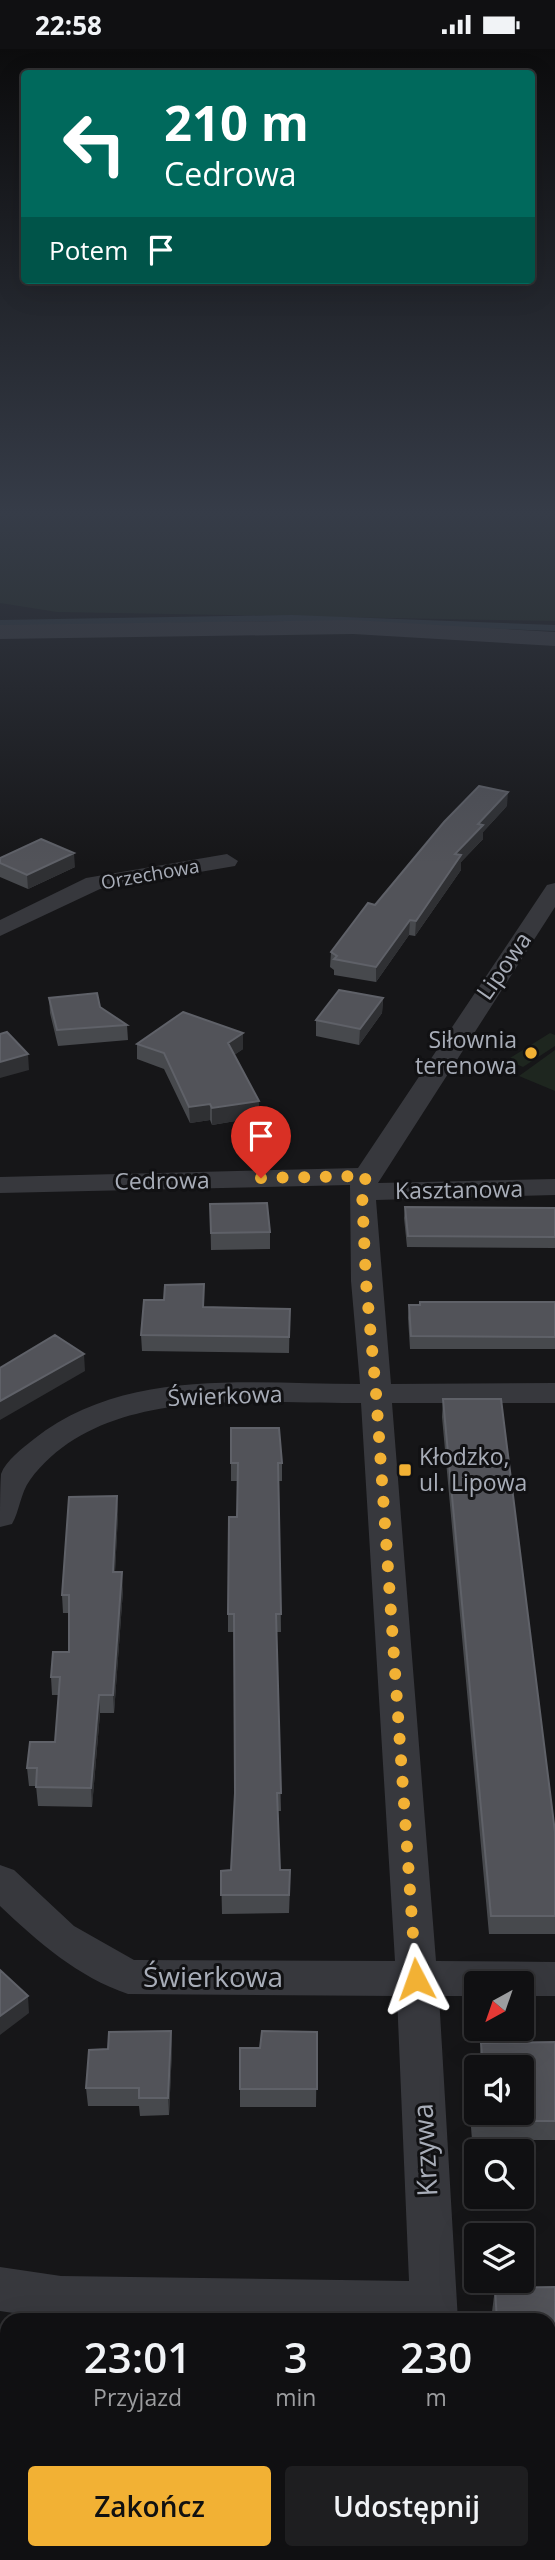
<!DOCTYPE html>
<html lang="pl">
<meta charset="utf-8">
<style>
body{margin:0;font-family:"Open Sans",sans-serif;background:#1e1e20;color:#f1f3f6;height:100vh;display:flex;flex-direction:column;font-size:26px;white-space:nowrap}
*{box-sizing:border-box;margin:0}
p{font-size:23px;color:#9c9d9f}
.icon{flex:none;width:38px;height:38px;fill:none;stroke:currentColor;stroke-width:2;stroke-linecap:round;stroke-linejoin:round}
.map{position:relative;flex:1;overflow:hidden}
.details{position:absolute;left:0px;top:2264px;width:556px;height:247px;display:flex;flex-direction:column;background:#101012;border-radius:21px 21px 0 0;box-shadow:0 7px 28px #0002,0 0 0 2px #303032}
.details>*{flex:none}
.top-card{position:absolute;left:21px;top:21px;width:514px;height:214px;border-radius:7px;box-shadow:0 7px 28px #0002,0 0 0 2px #303032;background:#00695c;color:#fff;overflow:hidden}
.needle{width:46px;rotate:220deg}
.controls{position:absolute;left:464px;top:1922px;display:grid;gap:14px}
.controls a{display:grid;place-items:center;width:70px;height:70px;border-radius:7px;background:#101012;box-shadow:0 7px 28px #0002,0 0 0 2px #303032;font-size:35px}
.pin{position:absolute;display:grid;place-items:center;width:60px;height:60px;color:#fff;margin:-72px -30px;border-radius:50% 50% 50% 0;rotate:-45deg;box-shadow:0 0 7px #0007}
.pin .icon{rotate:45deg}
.me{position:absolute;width:77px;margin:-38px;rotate:356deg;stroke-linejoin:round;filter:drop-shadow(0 0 5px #0008)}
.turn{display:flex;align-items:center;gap:24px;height:147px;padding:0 28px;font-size:32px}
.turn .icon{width:91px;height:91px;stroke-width:2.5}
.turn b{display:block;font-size:49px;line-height:60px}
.then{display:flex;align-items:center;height:66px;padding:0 28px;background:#0003;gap:14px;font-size:26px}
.eta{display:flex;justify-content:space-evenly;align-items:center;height:119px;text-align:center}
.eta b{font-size:42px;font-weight:600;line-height:49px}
.cta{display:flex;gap:14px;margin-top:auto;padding:14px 28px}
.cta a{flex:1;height:80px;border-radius:7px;background:#f2b134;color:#111;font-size:28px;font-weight:600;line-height:80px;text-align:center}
.cta a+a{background:#1e1e20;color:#f1f3f6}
.status{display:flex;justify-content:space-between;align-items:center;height:49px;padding:0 35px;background:#101012;direction:ltr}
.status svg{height:19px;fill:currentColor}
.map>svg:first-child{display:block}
.green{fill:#1e261f}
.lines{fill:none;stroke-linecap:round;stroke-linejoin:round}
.stream{stroke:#2c353c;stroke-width:6}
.minor{fill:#37383d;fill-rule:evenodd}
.tertiary{fill:#37383d;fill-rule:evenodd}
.wall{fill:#47494d}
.shaded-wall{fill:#2f3033}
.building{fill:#525359;stroke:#5f6168;stroke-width:2;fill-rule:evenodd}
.route{stroke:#f2b134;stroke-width:12;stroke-dasharray:0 21.6}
.poi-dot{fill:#f2b134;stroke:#111113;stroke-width:2.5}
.labels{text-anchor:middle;stroke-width:6;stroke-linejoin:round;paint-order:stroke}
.far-street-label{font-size:19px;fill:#a8adb8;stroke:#111113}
.street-label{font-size:23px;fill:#a8adb8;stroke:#111113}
.poi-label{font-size:23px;fill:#a8adb8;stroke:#111113;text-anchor:end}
.near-street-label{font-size:28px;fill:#a8adb8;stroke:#111113}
</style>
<div class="status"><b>22:58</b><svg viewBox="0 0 49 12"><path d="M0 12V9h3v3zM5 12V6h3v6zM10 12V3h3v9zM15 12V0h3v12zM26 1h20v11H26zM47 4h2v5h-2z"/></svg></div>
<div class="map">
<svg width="555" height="2511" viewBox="0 0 555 2511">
<rect width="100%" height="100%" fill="#161618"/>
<path class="green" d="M 0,462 L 555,462 L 555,572 L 57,563 L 0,554 Z
M 550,984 L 555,986 L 555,997 L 523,1018 L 507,1011 Z
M 555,1001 L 555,1042 L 519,1027 Z"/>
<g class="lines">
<path class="stream" d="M 0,574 L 292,569 L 555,579"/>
<path class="minor" d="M 227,805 L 238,812 L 235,817 L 100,840 L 0,887 L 0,871 L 86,829 Z
M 555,834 L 555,858 L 378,1134 L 555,1130 L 555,1146 L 376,1151 L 391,1335 L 555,1334 L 555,1354 L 392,1354 L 436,1912 L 555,1913 L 555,1947 L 522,1947 L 522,1934 L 476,1934 L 476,1947 L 439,1947 L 458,2272 L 61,2271 L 0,2262 L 0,2218 L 61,2227 L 409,2232 L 397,1947 L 128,1945 C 78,1928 38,1893 0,1857 L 0,1816 L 14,1821 L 74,1877 L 134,1911 L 395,1912 L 361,1354 C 256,1355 102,1334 30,1431 C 20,1445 20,1461 12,1475 L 0,1478 C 0,1463 0,1439 1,1425 C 6,1411 23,1399 34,1390 C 125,1318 251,1335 360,1335 L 351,1232 L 350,1136 L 0,1144 L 0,1128 L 358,1119 L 547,836 Z
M 417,2504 L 469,2504 L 469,2511 L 417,2511 Z"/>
<path class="tertiary" d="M 353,571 L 555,583 L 555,597 L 353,585 L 0,590 L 0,576 Z"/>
</g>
<path class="wall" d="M 507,757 L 483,783 L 483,790 L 461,813 L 461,821 L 415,887 L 409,886 L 376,933 L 334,926 L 334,921 L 330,918 L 331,903 L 375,856 Z
M 0,809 L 75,818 L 28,840 L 0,828 Z
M 49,949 L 127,976 L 128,991 L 58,997 L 50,964 Z
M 383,949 L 382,964 L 359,996 L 316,987 L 316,971 Z
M 137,995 L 243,1000 L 234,1006 L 259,1068 L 212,1076 L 210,1071 L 190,1074 L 164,1020 L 137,1010 Z
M 210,1155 L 270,1183 L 270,1200 L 211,1201 Z
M 405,1158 L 555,1159 L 555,1199 L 407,1198 L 404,1169 Z
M 555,1253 L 555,1300 L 410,1300 L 408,1269 L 409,1256 Z
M 204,1258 L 290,1260 L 289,1304 L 142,1302 L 141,1286 Z
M 443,1350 L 555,1783 L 555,1885 L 489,1885 L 442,1368 Z
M 231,1379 L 282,1414 L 282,1432 L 279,1432 L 281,1583 L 276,1583 L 281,1762 L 278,1762 L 280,1821 L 290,1839 L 289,1864 L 222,1865 L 221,1822 L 231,1821 L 235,1744 L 234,1583 L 228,1583 L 228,1565 L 237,1468 L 238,1432 L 231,1432 Z
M 117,1447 L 118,1465 L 115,1523 L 123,1541 L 114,1664 L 100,1664 L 92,1758 L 38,1757 L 36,1737 L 29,1737 L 27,1719 L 55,1693 L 59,1646 L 52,1646 L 51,1628 L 69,1603 L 69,1564 L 63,1564 L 62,1546 Z
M 171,1982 L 172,2000 L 169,2066 L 140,2067 L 139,2057 L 88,2057 L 86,2039 L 108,2000 Z
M 317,1983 L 316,2058 L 240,2058 L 240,1999 L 260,1999 Z
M 555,1993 L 555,2091 L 472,2091 L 467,2026 L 468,2007 L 480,2007 L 481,1994 Z
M 555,2238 L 555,2348 L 550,2348 L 550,2272 L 493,2272 L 492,2263 L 495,2239 Z
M 2,2371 L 4,2381 L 7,2381 L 7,2460 L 3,2460 L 3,2468 L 0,2469 L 0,2372 Z"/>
<path class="shaded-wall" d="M 508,743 L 507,757 L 483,783 L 483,790 L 461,813 L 461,821 L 415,887 L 416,872 L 455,805 L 478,775 Z
M 74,804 L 75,818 L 28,840 L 27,826 Z
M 410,871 L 409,886 L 376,933 L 376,918 Z
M 383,949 L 382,964 L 359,996 L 360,980 Z
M 243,984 L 243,1000 L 228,1010 L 228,994 Z
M 28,1005 L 29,1021 L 0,1029 L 0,1013 Z
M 259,1052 L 259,1068 L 212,1076 L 212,1059 Z
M 210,1055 L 210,1071 L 190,1074 L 189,1058 Z
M 84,1305 L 85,1322 L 0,1371 L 0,1352 Z
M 117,1447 L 118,1465 L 114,1541 L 113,1523 Z
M 122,1523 L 123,1541 L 114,1664 L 113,1646 Z
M 99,1646 L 100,1664 L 92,1758 L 91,1739 Z
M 28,1947 L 29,1964 L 0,1986 L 0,1967 Z
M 171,1982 L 172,2000 L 169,2066 L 168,2049 Z
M 1,2442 L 3,2460 L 3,2468 L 0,2451 Z"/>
<path class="building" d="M 479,737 L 508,743 L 478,775 L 483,776 L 455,805 L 461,806 L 416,872 L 410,871 L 376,918 L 334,910 L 337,907 L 331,903 L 368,854 L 375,856 L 444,773 Z
M 41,790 L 74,804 L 27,826 L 0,814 L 0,809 Z
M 339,941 L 383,949 L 360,980 L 316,971 Z
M 97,944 L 100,958 L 127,976 L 57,981 L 49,949 Z
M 183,963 L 243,984 L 228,994 L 259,1052 L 212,1059 L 210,1055 L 189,1058 L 164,1004 L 137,995 Z
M 7,983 L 28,1005 L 0,1013 L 0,985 Z
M 267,1154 L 270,1183 L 211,1184 L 210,1155 Z
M 405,1158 L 555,1159 L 555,1188 L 408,1187 Z
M 204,1235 L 203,1258 L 290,1260 L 289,1288 L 141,1286 L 144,1251 L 164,1251 L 165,1236 Z
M 420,1253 L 555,1253 L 555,1288 L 411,1287 L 409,1256 L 420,1256 Z
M 55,1286 L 84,1305 L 0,1352 L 0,1319 Z
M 443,1350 L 501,1350 L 555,1783 L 555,1867 L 491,1867 Z
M 231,1379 L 279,1379 L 282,1414 L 278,1414 L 281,1565 L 276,1565 L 281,1744 L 277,1744 L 280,1821 L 290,1821 L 289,1846 L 221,1846 L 221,1822 L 231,1821 L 235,1744 L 234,1565 L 228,1565 L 229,1468 L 237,1468 L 238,1414 L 231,1414 Z
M 117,1447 L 113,1523 L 122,1523 L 113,1646 L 99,1646 L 91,1739 L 36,1738 L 37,1719 L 27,1719 L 30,1693 L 55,1693 L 60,1628 L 51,1628 L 53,1603 L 69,1603 L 69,1546 L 62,1546 L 69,1448 Z
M 0,1921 L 28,1947 L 0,1967 Z
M 171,1982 L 168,2049 L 139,2049 L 139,2039 L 86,2039 L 89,2001 L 108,2000 L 109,1983 Z
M 262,1982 L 317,1983 L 317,2040 L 240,2040 L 240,1999 L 260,1999 Z
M 555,1993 L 555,2072 L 474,2072 L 468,2007 L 482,2007 L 481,1994 ZM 476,2018 L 522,2018 L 522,2063 L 476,2063 Z
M 555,2238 L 555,2324 L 550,2324 L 550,2272 L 497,2272 L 495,2239 Z
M 2,2371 L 2,2381 L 7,2381 L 7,2442 L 1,2442 L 0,2451 L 0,2372 Z"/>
<linearGradient id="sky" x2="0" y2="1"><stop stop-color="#0c0c0d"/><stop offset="0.57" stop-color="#363c48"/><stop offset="1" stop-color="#363c48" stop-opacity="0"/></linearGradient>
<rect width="555" height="814" fill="url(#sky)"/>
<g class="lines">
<path class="route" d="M 261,1129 L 366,1127 L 362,1143 L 366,1233 L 376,1344 L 416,1930"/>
</g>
<g class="poi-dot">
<circle cx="531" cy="1004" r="7"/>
<rect x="398" y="1414" width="14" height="14" rx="3.5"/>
</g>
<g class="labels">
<g class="far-street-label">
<text transform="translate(150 825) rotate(-10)" y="7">Orzechowa</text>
</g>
<g class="street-label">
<text transform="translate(504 917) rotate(-55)" y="8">Lipowa</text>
<text transform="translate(162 1132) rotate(-1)" y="8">Cedrowa</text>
<text transform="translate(459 1141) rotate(-1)" y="8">Kasztanowa</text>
<text transform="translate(225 1347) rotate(-2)" y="8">Świerkowa</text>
</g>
<g class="poi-label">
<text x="517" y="999">Siłownia<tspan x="517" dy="26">terenowa</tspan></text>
<text x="419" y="1416" text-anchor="start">Kłodzko,<tspan x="419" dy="26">ul. Lipowa</tspan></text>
</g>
<g class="near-street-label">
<text x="213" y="1938">Świerkowa</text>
<text transform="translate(425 2101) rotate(-93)" y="10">Krzywa</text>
</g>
</g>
</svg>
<div class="controls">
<a><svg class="needle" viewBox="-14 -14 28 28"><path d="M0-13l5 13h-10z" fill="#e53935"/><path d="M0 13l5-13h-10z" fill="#9c9d9f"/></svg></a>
<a><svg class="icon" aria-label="sound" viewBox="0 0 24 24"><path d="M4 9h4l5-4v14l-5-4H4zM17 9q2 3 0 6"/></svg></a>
<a><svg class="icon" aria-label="search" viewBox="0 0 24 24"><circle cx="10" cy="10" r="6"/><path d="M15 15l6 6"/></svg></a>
<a><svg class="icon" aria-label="layers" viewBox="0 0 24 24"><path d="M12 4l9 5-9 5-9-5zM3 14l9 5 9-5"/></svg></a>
</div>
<div class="pin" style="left:261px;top:1129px;background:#d93025"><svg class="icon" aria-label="arrive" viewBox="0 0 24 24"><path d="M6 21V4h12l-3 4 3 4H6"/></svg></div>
<svg class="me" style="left:416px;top:1930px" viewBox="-20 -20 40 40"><path d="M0-17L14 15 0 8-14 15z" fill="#f2b134" stroke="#fff" stroke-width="4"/></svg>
<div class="top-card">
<div class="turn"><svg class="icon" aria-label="left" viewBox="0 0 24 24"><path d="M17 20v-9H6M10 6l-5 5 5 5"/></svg><div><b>210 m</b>Cedrowa</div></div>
<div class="then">Potem<svg class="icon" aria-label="arrive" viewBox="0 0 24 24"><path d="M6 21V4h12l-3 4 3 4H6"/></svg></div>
</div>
<section class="details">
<div class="eta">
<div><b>23:01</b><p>Przyjazd</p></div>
<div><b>3</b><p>min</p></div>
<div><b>230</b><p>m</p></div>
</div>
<div class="cta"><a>Zakończ</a><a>Udostępnij</a></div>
</section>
</div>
